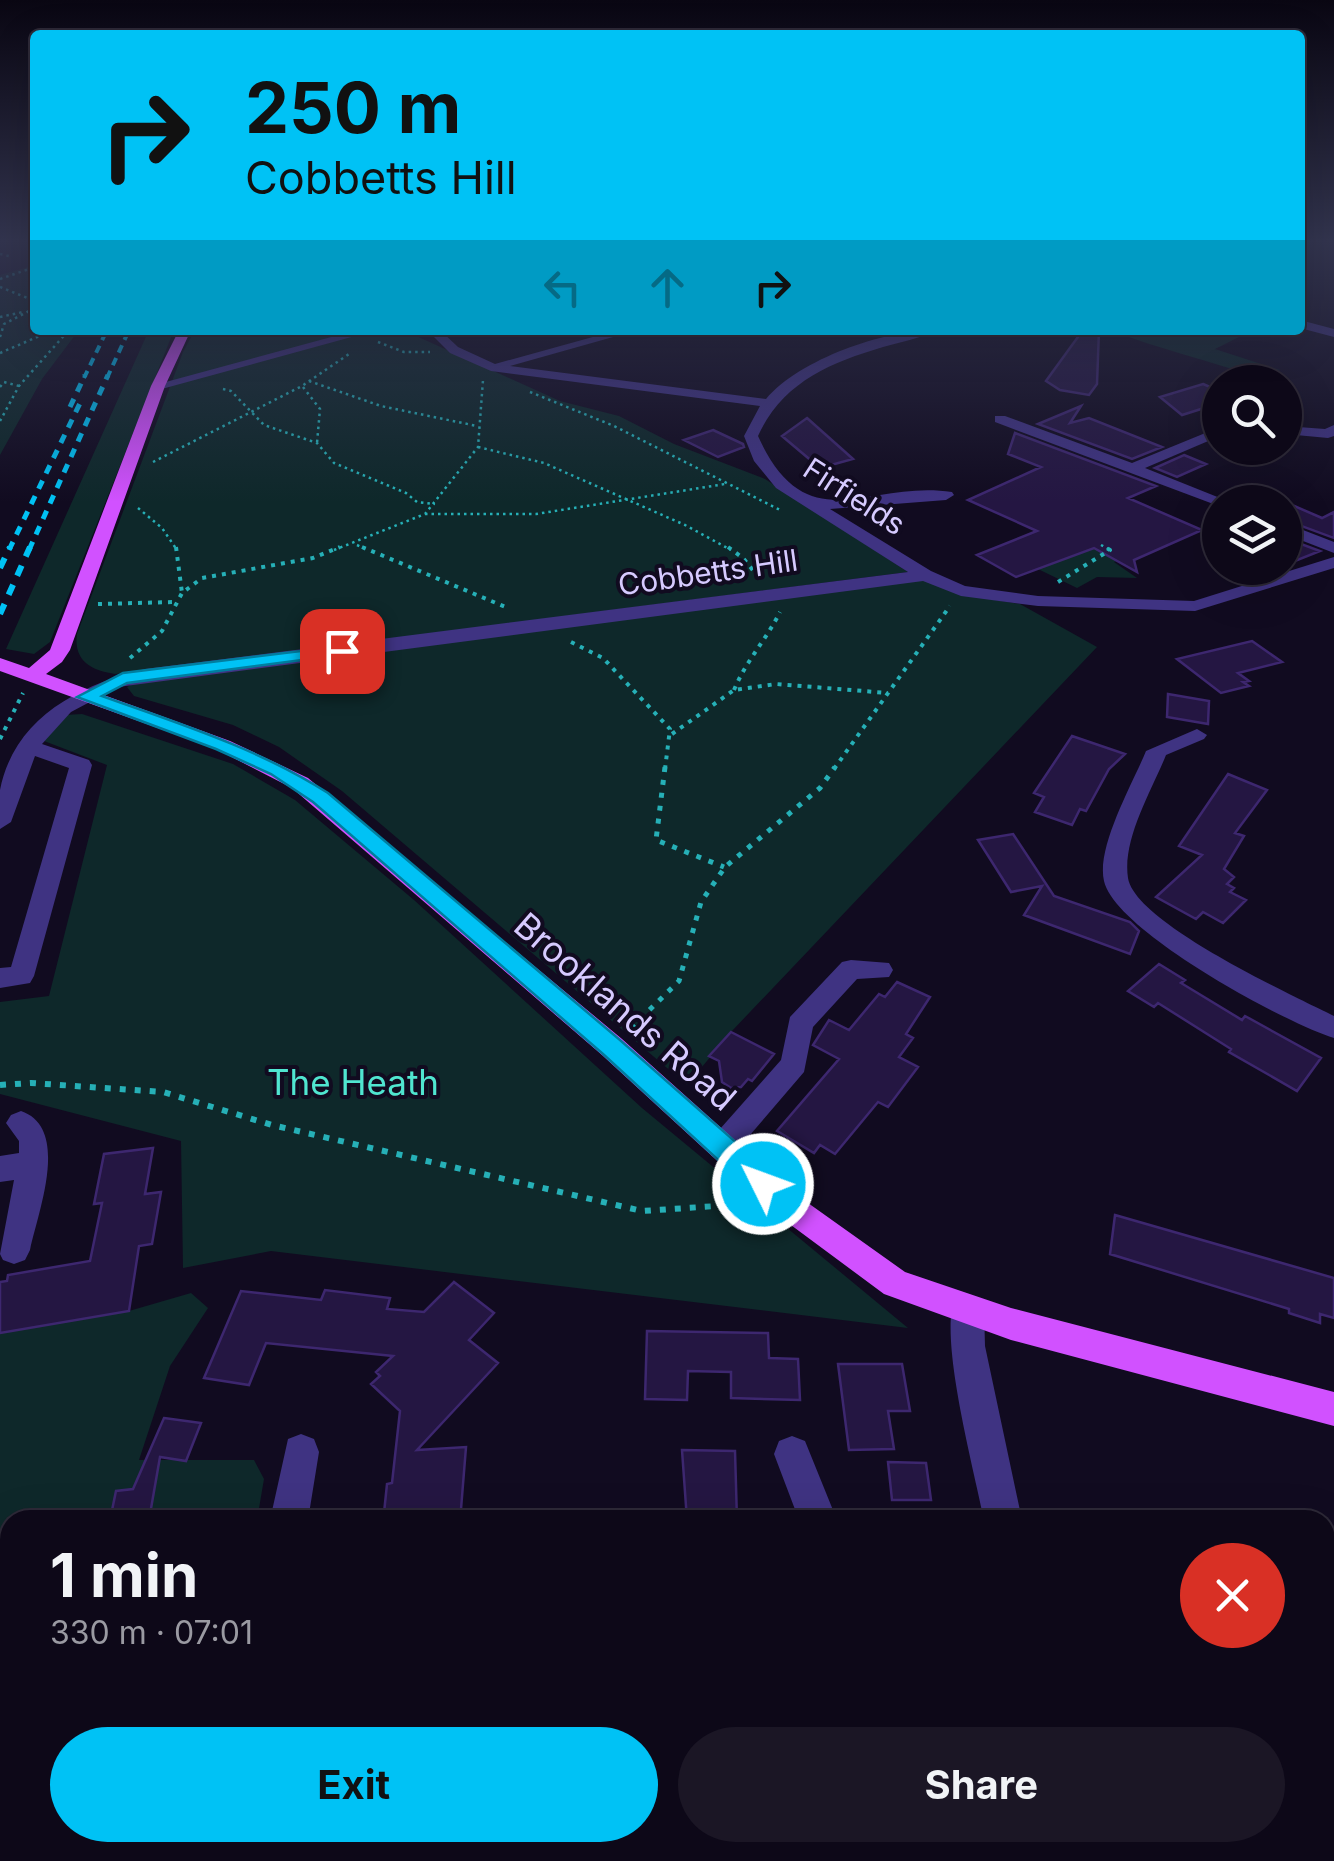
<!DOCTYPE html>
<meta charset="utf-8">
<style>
body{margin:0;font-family:Inter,sans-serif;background:#1b1625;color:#f1f3f6;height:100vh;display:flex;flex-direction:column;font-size:38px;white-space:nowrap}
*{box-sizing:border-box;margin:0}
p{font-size:32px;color:#9a9aa2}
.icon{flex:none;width:55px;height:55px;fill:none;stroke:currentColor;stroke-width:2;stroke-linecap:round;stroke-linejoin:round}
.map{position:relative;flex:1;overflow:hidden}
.sheet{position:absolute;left:0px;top:1510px;width:1335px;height:352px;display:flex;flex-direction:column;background:#0d0818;border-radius:30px 30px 0 0;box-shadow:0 10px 40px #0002,0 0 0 2px #2d2937}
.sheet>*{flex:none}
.hud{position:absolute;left:30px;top:30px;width:1275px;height:305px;border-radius:10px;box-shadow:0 10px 40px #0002,0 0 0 2px #2d2937;background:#00c2f5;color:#111;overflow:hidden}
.tools{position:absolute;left:1202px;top:365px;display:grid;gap:20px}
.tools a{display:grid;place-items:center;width:100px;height:100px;border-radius:50%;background:#0d0818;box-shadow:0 10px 40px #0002,0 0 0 2px #2d2937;font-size:50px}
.pin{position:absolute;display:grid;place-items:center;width:85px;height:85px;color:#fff;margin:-42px;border-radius:20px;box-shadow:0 5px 15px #0006}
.me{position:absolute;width:110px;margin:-55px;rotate:312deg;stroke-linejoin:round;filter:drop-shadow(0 0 8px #0008)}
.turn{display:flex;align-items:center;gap:35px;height:210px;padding:0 50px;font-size:45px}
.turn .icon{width:130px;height:130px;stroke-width:2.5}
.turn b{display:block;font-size:70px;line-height:85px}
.lanes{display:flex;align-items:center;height:95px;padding:0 50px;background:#0003;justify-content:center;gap:50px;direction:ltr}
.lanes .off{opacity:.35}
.round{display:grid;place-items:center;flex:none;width:105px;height:105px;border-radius:52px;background:#1b1625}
.head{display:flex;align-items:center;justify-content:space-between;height:170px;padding:0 50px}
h1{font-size:60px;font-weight:700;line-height:75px}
.cta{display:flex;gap:20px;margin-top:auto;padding:20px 50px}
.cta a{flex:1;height:115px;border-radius:60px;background:#00c2f5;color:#111;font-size:40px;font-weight:700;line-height:115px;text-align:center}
.cta a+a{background:#1b1625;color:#f1f3f6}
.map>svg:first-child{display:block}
.green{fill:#0e282a}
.building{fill:#241642;stroke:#3d276f;stroke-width:2.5}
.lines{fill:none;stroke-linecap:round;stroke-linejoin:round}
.path-far3{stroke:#26b0b7;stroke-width:2.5;stroke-dasharray:2.5 4;stroke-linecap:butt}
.path-far2{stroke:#26b0b7;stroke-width:4;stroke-dasharray:4 6;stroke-linecap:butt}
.path-far1{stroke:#26b0b7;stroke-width:5;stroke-dasharray:5 8;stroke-linecap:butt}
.path{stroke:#26b0b7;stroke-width:6;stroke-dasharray:6 9;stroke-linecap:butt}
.minor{fill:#3f3382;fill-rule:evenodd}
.major{fill:#d151ff;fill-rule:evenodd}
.rail-far2{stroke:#00c2f5;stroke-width:4;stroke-dasharray:8 6;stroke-linecap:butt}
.rail-far1{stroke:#00c2f5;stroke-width:5;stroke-dasharray:9 8;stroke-linecap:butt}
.rail{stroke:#00c2f5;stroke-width:6;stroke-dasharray:11 10;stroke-linecap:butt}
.route{fill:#00c2f5;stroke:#007e9f;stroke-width:2.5}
.labels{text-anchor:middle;stroke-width:8;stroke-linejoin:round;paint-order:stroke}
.far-street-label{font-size:30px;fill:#d6caff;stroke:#110b20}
.street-label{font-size:35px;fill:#d6caff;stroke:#110b20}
.park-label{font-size:35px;fill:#50e5d0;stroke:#110b20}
</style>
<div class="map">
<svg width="1334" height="1861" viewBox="0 0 1334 1861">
<rect width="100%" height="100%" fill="#110b20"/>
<path class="green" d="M 35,265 L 35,330 L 79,330 L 42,379 L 0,455 L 0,275 Z
M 149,330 L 174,330 L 50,642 L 34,654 L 6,649 Z
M 195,330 L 403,330 L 560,401 L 619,416 L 674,444 L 765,479 L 908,572 L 115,674 C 93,671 73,662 77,634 L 183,352 Z
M 1109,330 L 1253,330 L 1215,349 L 1280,370 L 1260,378 C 1209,361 1160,349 1109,330 Z
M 1130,534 L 1155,544 L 1114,562 L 1137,578 L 1097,577 L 1077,588 L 1038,569 Z
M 926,578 L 959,594 L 1020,604 L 1097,647 L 731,1032 L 687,1085 L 342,791 L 279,747 L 233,725 L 134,696 L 127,687 L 134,683 Z
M 82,714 L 233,764 L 295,800 L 414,900 L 642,1108 L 908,1328 L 271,1251 L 183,1268 L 181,1141 L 0,1094 L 0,1002 L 49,996 L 107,765 L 44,741 L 65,715 Z
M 191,1293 L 208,1308 L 170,1366 L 139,1460 L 254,1460 L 264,1479 L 257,1520 L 10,1520 L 10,1713 L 0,1696 L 0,1333 L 129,1311 Z"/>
<path class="building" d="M 1083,330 L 1099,330 L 1097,384 L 1089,395 L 1060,390 L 1046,381 Z
M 1203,384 L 1220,391 L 1220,403 L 1182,415 L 1160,397 Z
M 1081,406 L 1070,423 L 1089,418 L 1162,447 L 1132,459 L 1038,424 Z
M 807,418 L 853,459 L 820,468 L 782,436 Z
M 713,430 L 743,444 L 744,447 L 718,457 L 684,440 Z
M 1015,433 L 1156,486 L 1128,498 L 1202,530 L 1134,560 L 1137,572 L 1094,548 L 1016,577 L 977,555 L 1037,531 L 968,500 L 1041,467 L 1008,454 Z
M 1184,455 L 1206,464 L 1177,477 L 1155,468 Z
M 1285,502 L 1322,518 L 1334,512 L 1334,538 L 1285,520 Z
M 1285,538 L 1320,551 L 1285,565 Z
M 1252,641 L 1282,662 L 1238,673 L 1249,681 L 1243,682 L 1249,686 L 1221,693 L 1177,659 Z
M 1168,694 L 1209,701 L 1208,724 L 1167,717 Z
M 1072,736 L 1125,754 L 1109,769 L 1086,811 L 1080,809 L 1072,825 L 1035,812 L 1044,797 L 1034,793 Z
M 1228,774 L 1267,790 L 1235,833 L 1244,836 L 1224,869 L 1234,877 L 1227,884 L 1234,888 L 1230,892 L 1246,900 L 1223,923 L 1203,912 L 1196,919 L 1156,897 L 1202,855 L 1179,846 Z
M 1013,834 L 1054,896 L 1130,922 L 1139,931 L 1130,954 L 1024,915 L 1042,886 L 1011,892 L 978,840 Z
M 1159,964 L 1185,980 L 1181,983 L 1242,1020 L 1245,1016 L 1321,1058 L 1297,1091 L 1229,1052 L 1231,1049 L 1158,1003 L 1154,1007 L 1128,991 Z
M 897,982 L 930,997 L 906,1034 L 913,1038 L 899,1057 L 918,1067 L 888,1107 L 878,1102 L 835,1154 L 820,1145 L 814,1153 L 777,1131 L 839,1059 L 813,1045 L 829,1020 L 849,1030 L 879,994 L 885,997 Z
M 731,1032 L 774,1054 L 752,1081 L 748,1079 L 741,1087 L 731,1088 L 722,1082 L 719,1061 L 709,1056 Z
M 153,1148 L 145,1194 L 161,1192 L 152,1244 L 139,1246 L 129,1311 L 0,1333 L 0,1282 L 7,1281 L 8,1275 L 90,1261 L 102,1203 L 94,1204 L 104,1154 Z
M 1115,1215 L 1334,1278 L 1334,1318 L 1320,1314 L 1320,1323 L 1289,1313 L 1289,1309 L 1110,1254 Z
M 454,1282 L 494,1313 L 469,1340 L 498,1363 L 417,1450 L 466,1447 L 461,1509 L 384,1513 L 387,1484 L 392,1483 L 400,1411 L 371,1384 L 380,1376 L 376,1372 L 393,1356 L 266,1343 L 249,1385 L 204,1378 L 241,1291 L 321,1300 L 325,1290 L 390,1298 L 387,1309 L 424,1312 Z
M 647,1331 L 768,1333 L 769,1358 L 798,1359 L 800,1400 L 731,1398 L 731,1372 L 688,1371 L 687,1400 L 645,1399 Z
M 838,1364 L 902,1364 L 910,1411 L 888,1411 L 894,1449 L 849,1450 Z
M 164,1418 L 201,1423 L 186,1461 L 160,1457 L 149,1520 L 110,1520 L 116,1491 L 133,1489 Z
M 682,1450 L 735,1451 L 737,1520 L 687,1520 Z
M 888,1462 L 926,1463 L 931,1500 L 892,1500 Z"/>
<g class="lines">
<path class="path-far3" d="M 0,254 L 9,256
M 0,279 L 35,267
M 0,287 L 35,301
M 0,317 L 23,312
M 0,337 L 4,324 L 35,308
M 378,342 L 404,352 L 430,352
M 0,353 L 49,332 L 68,331
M 309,381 L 381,406 L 477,426
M 0,387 L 4,382 L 19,386
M 303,387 L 320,409 L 317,443
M 223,389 L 231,391 L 264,425 L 317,443 L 334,463 L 406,493 L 417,502 L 435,504
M 530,392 L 614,426 L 782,511
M 0,421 L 19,386 L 69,330
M 478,447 L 544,463 L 685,525 L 731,550
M 153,462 L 302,386 L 349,354
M 138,508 L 162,528 L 177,550
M 425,514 L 536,514 L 725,484
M 357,545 L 368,550
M 1101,545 L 1110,550
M 334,550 L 425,514 L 478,447 L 483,380"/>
<path class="path-far2" d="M 176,547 L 182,593
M 362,547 L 508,608
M 728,547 L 743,558 L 760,579
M 1058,582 L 1110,550 L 1105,547
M 98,604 L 175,602
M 571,642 L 603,658 L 670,729 L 665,769
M 130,658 L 162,631 L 182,593 L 202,578 L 313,558 L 340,547
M 734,690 C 746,661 766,640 780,612
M 672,734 L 734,690 L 776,684 L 888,693
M 0,739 L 23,693
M 834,769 L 950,606"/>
<path class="path-far1" d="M 665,767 L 656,840 L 724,867
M 631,1028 L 679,981 L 701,902 L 725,867 L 820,788 L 835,767"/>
<path class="path" d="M 0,1085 L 31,1083 L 163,1092 L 272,1125 L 642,1211 L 746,1204"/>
<path class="minor" d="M 1300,320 L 1334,329 L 1334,337 L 1300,328 Z
M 357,330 L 377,330 L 158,390 L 151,386 Z
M 427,330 L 440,330 L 458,347 L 495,364 L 618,330 L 638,330 L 510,366 L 766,399 C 800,359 884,330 935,330 C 920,339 900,342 883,347 C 829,363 782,383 758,436 C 807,544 868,479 952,492 L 954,495 L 946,500 L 830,509 L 931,571 L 965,586 L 1038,596 L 1194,601 L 1334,557 L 1334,568 L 1195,611 L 1038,606 L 961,596 L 923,581 L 118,687 L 71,712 L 42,744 L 89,760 L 92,765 L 34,976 L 30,983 L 0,988 L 0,968 L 11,967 L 69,768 L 35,756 L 11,822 L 0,829 C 0,817 0,802 0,790 C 14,718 79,685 145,669 L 908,572 L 776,488 L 754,461 L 744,436 L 760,406 L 491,371 L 450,353 Z
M 995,416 L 1005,416 L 1132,463 L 1220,427 L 1220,436 L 1145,468 L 1230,502 L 1216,505 L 995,422 Z
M 1334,425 L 1334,436 L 1328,438 L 1285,434 L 1285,426 L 1325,429 Z
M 1285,523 L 1334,542 L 1334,553 L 1285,534 Z
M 1197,729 L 1207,735 L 1204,739 L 1166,755 C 1152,790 1122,839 1128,878 C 1135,923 1292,995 1334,1016 L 1334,1038 C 1285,1023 1115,931 1104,881 C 1096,847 1133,783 1146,751 Z
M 851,960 L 889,963 L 893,970 L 889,977 L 857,979 L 813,1027 L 804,1072 L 732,1156 L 722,1159 L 712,1156 L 707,1147 L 712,1138 L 781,1060 L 790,1017 L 842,962 Z
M 21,1111 C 71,1128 38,1212 30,1250 L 25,1260 L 14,1264 L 3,1260 L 0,1254 L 14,1180 L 0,1182 L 0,1156 L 19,1153 L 19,1141 L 6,1123 L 11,1115 Z
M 967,1294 L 979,1298 L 984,1309 L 985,1346 L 1022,1520 L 984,1520 C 975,1473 938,1337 955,1298 Z
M 301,1434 L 314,1439 L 319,1452 L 308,1520 L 270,1520 L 288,1439 Z
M 792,1436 L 805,1441 L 837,1520 L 799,1520 L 774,1454 L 779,1441 Z
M 1325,1740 L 1334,1743 L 1334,1786 L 1325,1783 Z
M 209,1852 L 253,1852 L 252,1861 L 208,1861 Z
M 1048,1852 L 1092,1852 L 1094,1861 L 1050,1861 Z"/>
<path class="major" d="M 179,330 L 191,330 L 165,386 L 70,650 L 62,662 L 46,674 L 230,741 L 308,778 L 622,1039 L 794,1193 L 905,1272 L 1011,1308 L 1334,1392 L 1334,1426 L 1011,1340 L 884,1294 L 772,1211 L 602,1055 L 292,788 L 216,749 L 0,671 L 0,658 L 29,668 L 50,650 L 151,386 Z"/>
<path class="rail-far2" d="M 84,378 L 107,330
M 107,378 L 129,330"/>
<path class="rail-far1" d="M 70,407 L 85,375
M 9,550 L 83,397
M 29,550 L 108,375"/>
<path class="rail" d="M 0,568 L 10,547
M 0,614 L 30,547"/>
</g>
<linearGradient id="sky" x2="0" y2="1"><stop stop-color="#090612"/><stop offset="0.48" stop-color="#32344e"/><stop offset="1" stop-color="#32344e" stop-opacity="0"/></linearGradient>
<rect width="1334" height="502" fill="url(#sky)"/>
<path class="route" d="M 342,646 L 348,647 L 348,654 L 127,683 L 102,696 C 180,724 257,748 328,793 L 620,1040 L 773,1175 L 777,1184 L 773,1192 L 763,1195 L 753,1192 L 603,1054 L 313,802 L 271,774 L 216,749 L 77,697 L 123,673 Z"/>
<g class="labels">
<g class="far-street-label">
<text transform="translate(854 497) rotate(33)" y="10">Firfields</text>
<text transform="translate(708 573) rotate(-8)" y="10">Cobbetts Hill</text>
</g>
<g class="street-label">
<text transform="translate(625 1012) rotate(41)" y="12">Brooklands Road</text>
</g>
<g class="park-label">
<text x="353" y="1095">The Heath</text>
</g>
</g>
</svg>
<div class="tools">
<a><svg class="icon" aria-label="search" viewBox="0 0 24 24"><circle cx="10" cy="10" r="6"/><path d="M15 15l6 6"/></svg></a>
<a><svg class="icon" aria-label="layers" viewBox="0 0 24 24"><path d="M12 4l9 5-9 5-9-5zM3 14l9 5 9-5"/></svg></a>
</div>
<div class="pin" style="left:342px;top:651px;background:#d93025"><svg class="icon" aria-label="arrive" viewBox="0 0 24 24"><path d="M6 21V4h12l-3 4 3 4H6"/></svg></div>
<svg class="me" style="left:763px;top:1184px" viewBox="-20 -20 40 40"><circle r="17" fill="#00c2f5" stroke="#fff" stroke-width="3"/><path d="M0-11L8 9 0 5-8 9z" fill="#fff"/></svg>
<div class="hud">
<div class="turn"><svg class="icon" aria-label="right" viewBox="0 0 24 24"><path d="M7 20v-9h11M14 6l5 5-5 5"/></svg><div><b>250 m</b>Cobbetts Hill</div></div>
<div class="lanes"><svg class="icon off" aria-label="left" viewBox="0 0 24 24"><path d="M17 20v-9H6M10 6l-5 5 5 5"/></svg><svg class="icon off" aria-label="ahead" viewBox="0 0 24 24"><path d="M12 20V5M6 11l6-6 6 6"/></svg><svg class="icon" aria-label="right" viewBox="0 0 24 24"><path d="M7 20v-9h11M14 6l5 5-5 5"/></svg></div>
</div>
<section class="sheet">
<div class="head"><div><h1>1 min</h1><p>330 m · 07:01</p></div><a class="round" style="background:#d93025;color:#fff"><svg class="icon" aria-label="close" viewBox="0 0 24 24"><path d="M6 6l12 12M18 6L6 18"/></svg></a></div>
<div class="cta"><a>Exit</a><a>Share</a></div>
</section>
</div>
